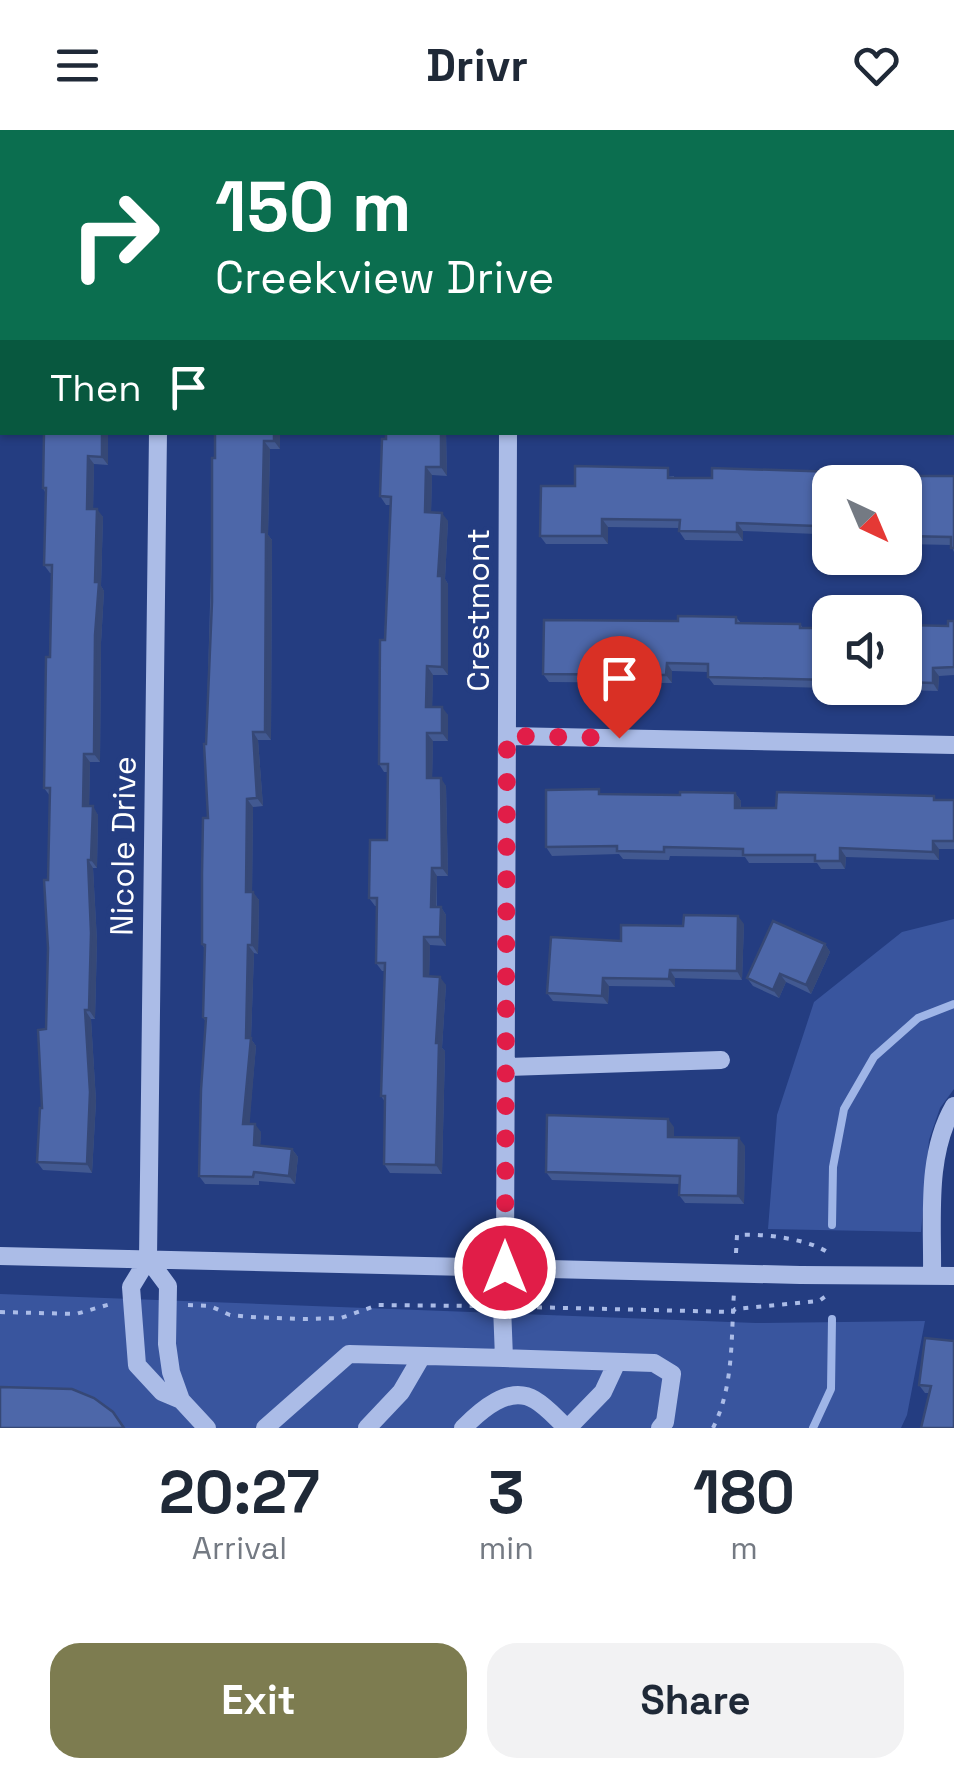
<!DOCTYPE html>
<style>
body{margin:0;font-family:"Space Grotesk",sans-serif;background:#f2f2f3;color:#1f2937;height:100vh;display:flex;flex-direction:column;font-size:38px;white-space:nowrap}
*{box-sizing:border-box;margin:0}
p{font-size:32px;color:#747a83}
.icon{flex:none;width:55px;height:55px;fill:none;stroke:currentColor;stroke-width:2;stroke-linecap:round;stroke-linejoin:round}
.map{position:relative;height:1298px;overflow:hidden}
.sheet{display:flex;flex-direction:column;background:#fff;flex:1}
.sheet>*{flex:none}
.hud{position:absolute;left:0px;top:0px;width:955px;height:305px;box-shadow:0 2px 8px #0004;background:#0b6e4f;color:#fff;overflow:hidden}
.needle{width:65px;rotate:136deg}
.tools{position:absolute;left:812px;top:335px;display:grid;gap:20px}
.tools a{display:grid;place-items:center;width:110px;height:110px;border-radius:20px;background:#fff;box-shadow:0 2px 8px #0004;font-size:50px}
.pin{position:absolute;display:grid;place-items:center;width:85px;height:85px;color:#fff;margin:-102px -42px;border-radius:50% 50% 50% 0;rotate:-45deg;box-shadow:0 0 10px #0007}
.pin .icon{rotate:45deg}
.me{position:absolute;width:110px;margin:-55px;rotate:0deg;stroke-linejoin:round;filter:drop-shadow(0 0 8px #0008)}
.turn{display:flex;align-items:center;gap:35px;height:210px;padding:0 50px;font-size:45px}
.turn .icon{width:130px;height:130px;stroke-width:2.5}
.turn b{display:block;font-size:70px;line-height:85px}
.then{display:flex;align-items:center;height:95px;padding:0 50px;background:#0003;gap:20px;font-size:38px}
.eta{display:flex;justify-content:space-evenly;align-items:center;height:170px;text-align:center}
.eta b{font-size:60px;font-weight:600;line-height:70px}
.button{display:flex;gap:20px;margin-top:auto;padding:20px 50px}
.button a{flex:1;height:115px;border-radius:30px;background:#7d7c50;color:#fff;font-size:40px;font-weight:600;line-height:115px;text-align:center}
.button a+a{background:#f2f2f3;color:#1f2937}
header{display:flex;justify-content:space-between;align-items:center;height:130px;padding:0 50px;background:#fff;font-size:45px;font-weight:600}
.map>svg:first-child{display:block}
.green{fill:#39559e}
.lines{fill:none;stroke-linecap:round;stroke-linejoin:round}
.stream{stroke:#9fb5e7;stroke-width:8}
.path{stroke:#abbce7;stroke-width:4;stroke-dasharray:5 8;stroke-linecap:butt}
.minor{stroke:#abbce7;stroke-width:18}
.wall{fill:#425991}
.shaded-wall{fill:#364876}
.building{fill:#4d67a9;stroke:#364876;stroke-width:2.5}
.route{stroke:#e11d48;stroke-width:18;stroke-dasharray:0 32.4}
.labels{text-anchor:middle;stroke-width:9;stroke-linejoin:round;paint-order:stroke}
.street-label{font-size:32px;fill:#fff;stroke:#243d81}
</style>
<header><svg class="icon" aria-label="menu" viewBox="0 0 24 24"><path d="M4 6h16M4 12h16M4 18h16"/></svg>Drivr<svg class="icon" aria-label="heart" viewBox="0 0 24 24"><path d="M12 20l-8-8c-3-5 5-10 8-4 3-6 11-1 8 4z"/></svg></header>
<div class="map">
<svg width="954" height="1298" viewBox="0 0 954 1298">
<rect width="100%" height="100%" fill="#243d81"/>
<path class="green" d="M 954,789 L 954,959 L 940,978 L 929,1010 L 921,1102 L 768,1099 L 777,985 L 814,872 L 902,802 Z
M 0,1164 L 756,1193 L 925,1191 L 907,1285 L 901,1298 L 0,1298 Z"/>
<g class="lines">
<path class="stream" d="M 832,1095 L 833,1037 L 844,979 L 874,927 L 918,888 L 954,874
M 813,1298 L 831,1259 L 832,1189"/>
<path class="path" d="M 736,1123 L 737,1105 C 762,1103 811,1109 830,1124
M 188,1175 L 210,1176 L 230,1185 L 251,1187 L 305,1189 L 341,1188 L 378,1175 L 479,1176
M 524,1177 L 733,1182 L 735,1179 L 819,1171 L 826,1166
M 0,1182 L 76,1184 L 114,1173
M 713,1298 C 734,1256 731,1208 734,1162"/>
<path class="minor" d="M 161,2 L 161,0
M 510,2 L 510,0
M 952,293 L 954,293
M 507,606 L 954,615
M 506,937 L 721,930
M 0,1126 L 800,1145 L 954,1146
M 148,1129 L 158,302
M 148,1129 L 168,1156 L 167,1214 L 171,1242 L 181,1270 L 207,1298
M 148,1129 L 131,1157 L 137,1235 L 162,1262 L 181,1270
M 932,1146 C 933,1090 925,1026 954,976
M 504,1228 L 654,1233 L 672,1244 L 665,1292 L 660,1298
M 265,1298 L 349,1224 L 504,1228 L 502,1176 L 505,1138 L 508,302
M 367,1298 L 401,1262 L 422,1226
M 463,1298 C 480,1281 509,1254 535,1270 C 547,1277 557,1289 567,1298
M 568,1298 L 603,1262 L 617,1232"/>
</g>
<path class="wall" d="M 44,302 L 108,302 L 108,335 L 94,334 L 93,379 L 103,387 L 101,456 L 104,461 L 101,513 L 100,632 L 90,632 L 89,676 L 98,685 L 97,738 L 93,738 L 97,811 L 95,889 L 91,889 L 96,971 L 92,1043 L 43,1040 L 37,1032 L 42,978 L 46,899 L 50,666 L 44,658 L 52,443 L 50,443 L 44,435 L 45,362 L 43,358 Z
M 215,302 L 280,302 L 280,319 L 270,319 L 268,405 L 272,410 L 271,610 L 258,610 L 263,676 L 253,677 L 252,762 L 259,770 L 258,824 L 254,823 L 251,909 L 256,916 L 249,994 L 261,1002 L 260,1015 L 292,1019 L 298,1027 L 295,1054 L 259,1051 L 259,1055 L 205,1054 L 199,1046 L 206,892 L 203,887 L 205,819 L 202,814 L 208,688 L 206,614 Z
M 446,302 L 447,346 L 432,345 L 431,382 L 448,391 L 445,449 L 448,454 L 448,545 L 433,545 L 432,577 L 448,585 L 448,611 L 433,611 L 432,648 L 446,656 L 448,746 L 437,746 L 437,777 L 441,777 L 446,785 L 446,816 L 430,815 L 429,846 L 446,855 L 442,918 L 445,921 L 442,1044 L 390,1043 L 384,1034 L 385,972 L 381,966 L 385,841 L 382,841 L 376,833 L 377,776 L 375,776 L 369,768 L 387,710 L 388,642 L 384,642 L 379,634 L 390,375 L 386,375 L 380,366 L 386,309 Z
M 674,346 L 674,348 L 712,348 L 954,346 L 954,422 L 951,415 L 905,414 L 905,352 L 830,352 L 830,413 L 822,413 L 816,404 L 743,401 L 743,411 L 685,410 L 679,401 L 680,398 L 608,397 L 608,414 L 546,414 L 540,406 L 575,356 Z
M 736,487 L 741,493 L 800,494 L 803,498 L 830,498 L 830,558 L 905,558 L 905,495 L 948,496 L 954,491 L 954,545 L 939,546 L 938,561 L 714,555 L 708,547 L 708,542 L 672,541 L 672,553 L 549,552 L 543,544 L 678,491 Z
M 735,663 L 741,671 L 741,678 L 776,678 L 954,670 L 954,719 L 939,719 L 939,730 L 846,727 L 845,739 L 821,739 L 817,733 L 749,733 L 745,727 L 670,726 L 669,730 L 623,729 L 619,724 L 552,726 L 546,717 L 602,664 L 680,665 Z
M 744,794 L 742,850 L 675,848 L 675,857 L 609,856 L 608,874 L 553,871 L 547,863 L 621,811 L 683,796 Z
M 825,814 L 830,822 L 811,864 L 786,852 L 779,868 L 753,856 L 747,848 Z
M 674,997 L 674,1007 L 745,1016 L 744,1074 L 685,1073 L 679,1065 L 680,1054 L 552,1050 L 546,1042 Z
M 954,1211 L 929,1263 L 925,1263 L 919,1255 Z"/>
<path class="shaded-wall" d="M 102,302 L 108,302 L 108,335 L 102,327 Z
M 274,302 L 280,302 L 280,319 L 274,311 Z
M 441,302 L 446,302 L 447,346 L 441,337 Z
M 264,311 L 270,319 L 268,405 L 272,410 L 271,610 L 265,602 L 262,402 Z
M 88,326 L 94,334 L 93,387 L 87,379 Z
M 426,337 L 432,345 L 431,390 L 425,382 Z
M 97,379 L 103,387 L 101,456 L 104,461 L 101,513 L 100,632 L 94,624 Z
M 442,383 L 448,391 L 445,449 L 448,454 L 448,545 L 442,537 L 438,446 Z
M 602,389 L 608,397 L 608,414 L 602,406 Z
M 737,393 L 743,401 L 743,411 L 737,402 Z
M 667,533 L 672,541 L 672,553 L 666,545 Z
M 427,536 L 433,545 L 432,585 L 426,577 Z
M 933,538 L 939,546 L 938,561 L 933,553 Z
M 442,577 L 448,585 L 448,611 L 442,603 Z
M 253,602 L 258,610 L 263,676 L 257,668 Z
M 427,603 L 433,611 L 432,656 L 427,648 Z
M 84,624 L 90,632 L 89,684 L 83,676 Z
M 441,648 L 446,656 L 448,746 L 442,738 Z
M 735,663 L 741,671 L 740,686 L 735,678 Z
M 247,669 L 253,677 L 252,770 L 246,762 Z
M 93,676 L 98,685 L 97,738 L 91,730 Z
M 933,711 L 939,719 L 939,730 L 933,722 Z
M 840,718 L 846,727 L 845,739 L 840,731 Z
M 88,730 L 93,738 L 97,811 L 95,889 L 89,880 Z
M 432,738 L 437,746 L 436,785 L 431,777 Z
M 253,762 L 259,770 L 258,824 L 252,815 Z
M 441,777 L 446,785 L 446,816 L 440,807 Z
M 738,786 L 744,794 L 742,850 L 737,841 Z
M 424,807 L 430,815 L 429,854 L 424,846 Z
M 825,814 L 830,822 L 811,864 L 806,855 Z
M 248,815 L 254,823 L 251,909 L 256,916 L 249,1002 L 243,994 Z
M 670,840 L 675,848 L 675,857 L 669,849 Z
M 780,844 L 786,852 L 779,868 L 773,860 Z
M 440,847 L 446,855 L 442,918 L 445,921 L 442,1044 L 436,1035 L 436,913 Z
M 603,848 L 609,856 L 608,874 L 602,866 Z
M 85,880 L 91,889 L 96,971 L 92,1043 L 87,1034 Z
M 668,989 L 674,997 L 674,1015 L 668,1007 Z
M 255,994 L 261,1002 L 260,1023 L 254,1015 Z
M 739,1008 L 745,1016 L 744,1074 L 738,1066 Z
M 292,1019 L 298,1027 L 295,1054 L 289,1046 Z"/>
<path class="building" d="M 59,0 L 97,0 L 97,2 L 59,2 Z
M 220,0 L 262,0 L 262,2 L 220,2 Z
M 374,0 L 426,0 L 426,2 L 374,2 Z
M 952,170 L 954,170 L 954,230 L 952,230 Z
M 44,302 L 102,302 L 102,327 L 88,326 L 87,379 L 97,379 L 95,452 L 99,452 L 95,505 L 94,624 L 84,624 L 83,676 L 93,676 L 91,730 L 88,730 L 91,803 L 89,880 L 85,880 L 90,962 L 87,1034 L 37,1032 L 40,978 L 42,978 L 38,900 L 46,899 L 48,818 L 44,750 L 48,750 L 50,658 L 44,658 L 46,527 L 50,527 L 52,435 L 44,435 L 46,358 L 43,358 Z
M 215,302 L 274,302 L 274,311 L 264,311 L 262,402 L 266,402 L 265,602 L 253,602 L 257,668 L 247,669 L 246,762 L 253,762 L 252,815 L 248,815 L 246,908 L 251,908 L 243,994 L 255,994 L 254,1015 L 292,1019 L 289,1046 L 254,1042 L 253,1047 L 199,1046 L 201,960 L 206,888 L 203,887 L 205,815 L 202,814 L 202,744 L 203,688 L 208,688 L 204,614 L 206,614 L 212,472 L 212,328 L 215,328 Z
M 386,302 L 441,302 L 441,337 L 426,337 L 425,382 L 442,383 L 438,446 L 442,446 L 442,537 L 427,536 L 426,577 L 442,577 L 442,603 L 427,603 L 427,648 L 441,648 L 442,738 L 432,738 L 431,777 L 441,777 L 440,807 L 424,807 L 424,846 L 440,847 L 436,913 L 439,913 L 436,1035 L 384,1034 L 385,966 L 381,966 L 385,833 L 376,833 L 377,768 L 369,768 L 370,710 L 387,710 L 388,634 L 379,634 L 380,510 L 385,510 L 391,367 L 380,366 L 382,309 L 386,309 Z
M 575,336 L 668,338 L 668,348 L 712,348 L 712,338 L 868,343 L 868,346 L 954,346 L 954,418 L 951,418 L 951,407 L 905,406 L 905,352 L 830,352 L 830,405 L 816,405 L 816,396 L 737,393 L 737,402 L 679,401 L 680,390 L 602,389 L 602,406 L 540,406 L 541,356 L 575,356 Z
M 678,486 L 736,487 L 736,493 L 800,494 L 800,498 L 830,498 L 830,550 L 708,547 L 708,534 L 667,533 L 666,545 L 543,544 L 544,490 L 678,491 Z
M 948,491 L 954,491 L 954,537 L 933,538 L 933,553 L 905,552 L 905,495 L 948,496 Z
M 599,659 L 599,664 L 680,665 L 680,662 L 735,663 L 735,678 L 776,678 L 777,662 L 934,666 L 934,670 L 954,670 L 954,711 L 933,711 L 933,722 L 840,718 L 840,731 L 815,731 L 815,725 L 743,725 L 743,719 L 664,717 L 664,722 L 617,721 L 617,716 L 546,717 L 546,660 Z
M 684,785 L 738,786 L 737,841 L 670,840 L 669,849 L 603,848 L 602,866 L 547,863 L 551,807 L 621,811 L 621,795 L 683,796 Z
M 773,791 L 825,814 L 806,855 L 780,844 L 773,860 L 747,848 Z
M 547,985 L 668,989 L 668,1007 L 739,1008 L 738,1066 L 679,1065 L 680,1046 L 546,1042 Z
M 925,1208 L 954,1211 L 954,1298 L 921,1298 L 931,1256 L 919,1255 Z
M 0,1257 L 72,1259 L 94,1268 L 113,1282 L 124,1298 L 0,1298 Z"/>
<g class="lines">
<path class="route" d="M 505,1138 L 507,606 L 619,608"/>
</g>
<g class="labels">
<g class="street-label">
<text transform="translate(478 480) rotate(-90)" y="11">Crestmont</text>
<text transform="translate(123 716) rotate(-89)" y="11">Nicole Drive</text>
</g>
</g>
</svg>
<div class="tools">
<a><svg class="needle" viewBox="-14 -14 28 28"><path d="M0-13l5 13h-10z" fill="#e53935"/><path d="M0 13l5-13h-10z" fill="#747a83"/></svg></a>
<a><svg class="icon" aria-label="sound" viewBox="0 0 24 24"><path d="M4 9h4l5-4v14l-5-4H4zM17 9q2 3 0 6"/></svg></a>
</div>
<div class="pin" style="left:619px;top:608px;background:#d93025"><svg class="icon" aria-label="arrive" viewBox="0 0 24 24"><path d="M6 21V4h12l-3 4 3 4H6"/></svg></div>
<svg class="me" style="left:505px;top:1138px" viewBox="-20 -20 40 40"><circle r="17" fill="#e11d48" stroke="#fff" stroke-width="3"/><path d="M0-11L8 9 0 5-8 9z" fill="#fff"/></svg>
<div class="hud">
<div class="turn"><svg class="icon" aria-label="right" viewBox="0 0 24 24"><path d="M7 20v-9h11M14 6l5 5-5 5"/></svg><div><b>150 m</b>Creekview Drive</div></div>
<div class="then">Then<svg class="icon" aria-label="arrive" viewBox="0 0 24 24"><path d="M6 21V4h12l-3 4 3 4H6"/></svg></div>
</div>
</div>
<section class="sheet">
<div class="eta">
<div><b>20:27</b><p>Arrival</p></div>
<div><b>3</b><p>min</p></div>
<div><b>180</b><p>m</p></div>
</div>
<div class="button"><a>Exit</a><a>Share</a></div>
</section>
